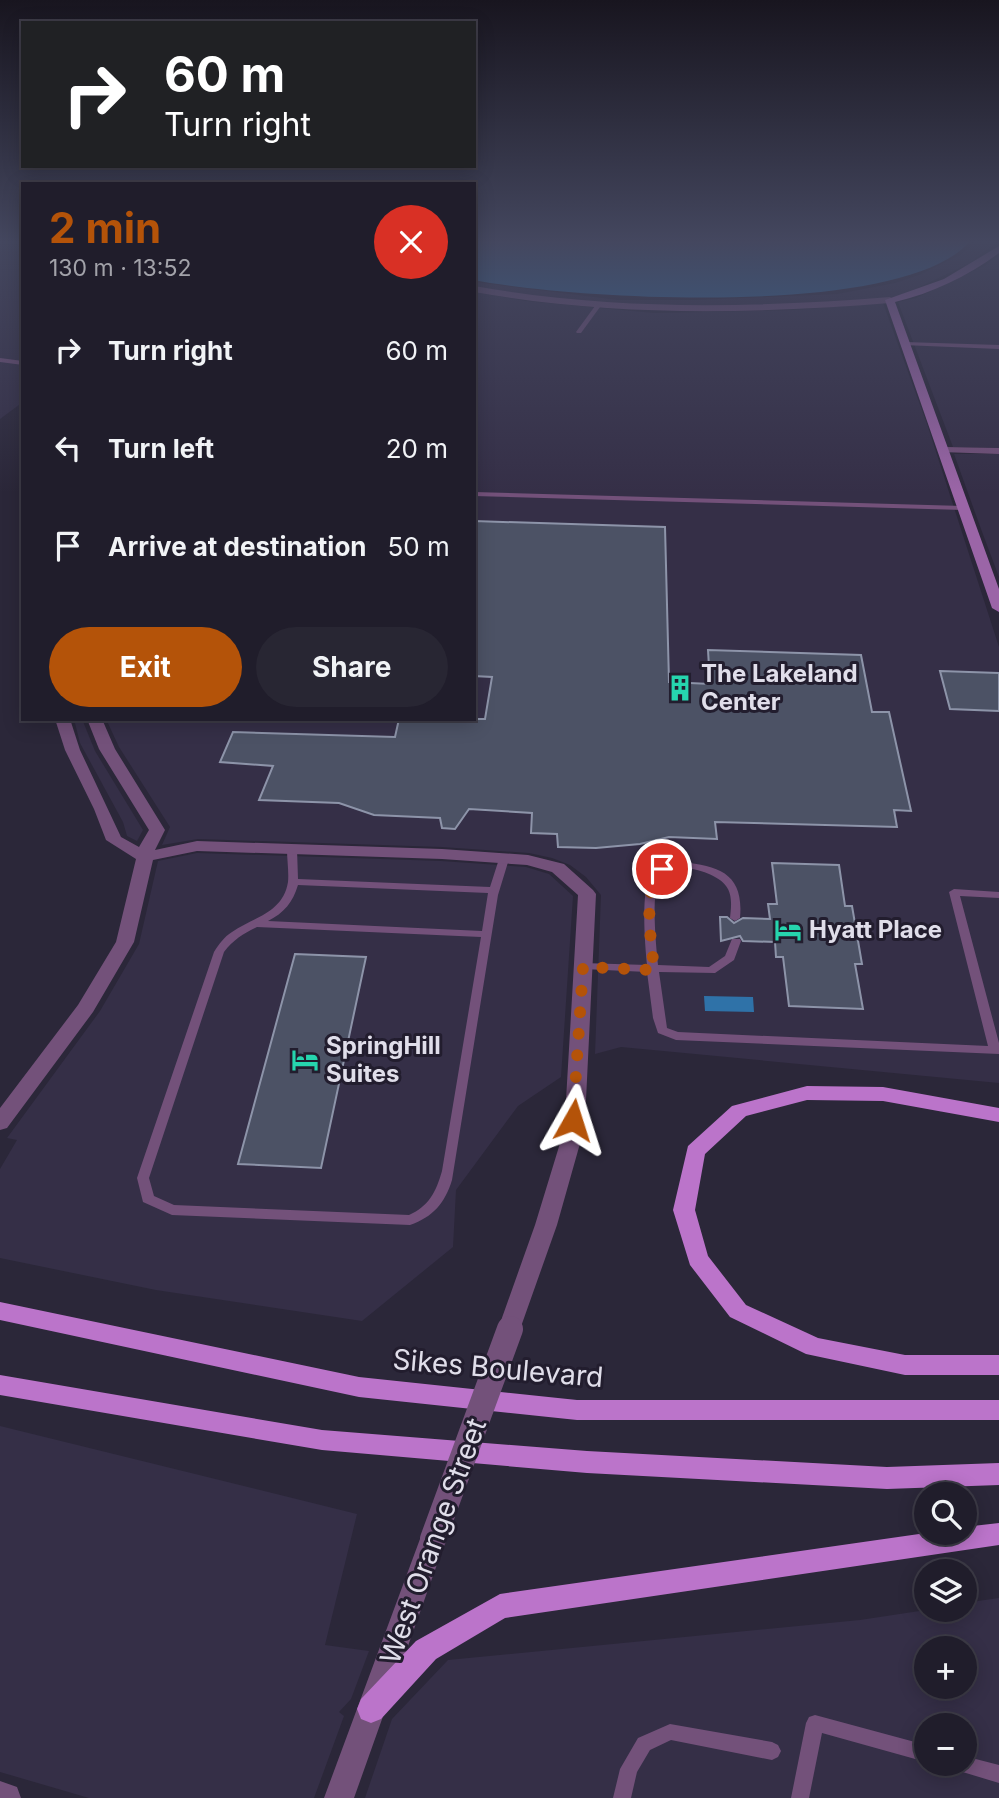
<!DOCTYPE html>
<meta charset="utf-8">
<style>
body{margin:0;font-family:Inter,sans-serif;background:#282633;color:#f1f3f6;height:100vh;display:flex;flex-direction:column;font-size:26px;white-space:nowrap}
*{box-sizing:border-box;margin:0}
p{font-size:23px;color:#a2a2a9}
.icon{flex:none;width:38px;height:38px;fill:none;stroke:currentColor;stroke-width:2;stroke-linecap:round;stroke-linejoin:round}
.map{position:relative;flex:1;overflow:hidden}
.details{position:absolute;left:21px;top:182px;width:455px;height:539px;display:flex;flex-direction:column;background:#201d2b;border-radius:0px;box-shadow:0 4px 18px #0003,0 0 0 2px #3d3b47}
.details>*{flex:none}
.hud{position:absolute;left:21px;top:21px;width:455px;height:147px;border-radius:0px;box-shadow:0 4px 18px #0003,0 0 0 2px #3d3b47;background:#202124;color:#fff;overflow:hidden}
.tools{position:absolute;left:914px;top:1482px;display:grid;gap:14px}
.tools a{display:grid;place-items:center;width:63px;height:63px;border-radius:50%;background:#201d2b;box-shadow:0 4px 18px #0003,0 0 0 2px #3d3b47;font-size:35px}
.pin{position:absolute;display:grid;place-items:center;width:60px;height:60px;color:#fff;margin:-30px;border:4px solid #fff;border-radius:50%;box-shadow:0 2px 7px #0007}
.me{position:absolute;width:77px;margin:-38px;rotate:6deg;stroke-linejoin:round;filter:drop-shadow(0 0 5px #0008)}
.turn{display:flex;align-items:center;gap:24px;height:147px;padding:0 28px;font-size:32px}
.turn .icon{width:91px;height:91px;stroke-width:2.5}
.turn b{display:block;font-size:49px;line-height:60px}
.round{display:grid;place-items:center;flex:none;width:74px;height:74px;border-radius:37px;background:#282633}
.summary{display:flex;align-items:center;justify-content:space-between;height:119px;padding:0 28px}
h1{font-size:42px;font-weight:700;line-height:52px;color:#b45309}
.primary-button{display:flex;gap:14px;margin-top:auto;padding:14px 28px}
.primary-button a{flex:1;height:80px;border-radius:42px;background:#b45309;color:#fff;font-size:28px;font-weight:700;line-height:80px;text-align:center}
.primary-button a+a{background:#282633;color:#f1f3f6}
ul{padding:0;list-style:none}
li{display:flex;align-items:center;gap:21px;height:98px;padding:0 28px}
li div{flex:1}
li b{display:block;font-size:26px}
li em{font-style:normal}
.map>svg:first-child{display:block}
.built{fill:#352f47;fill-rule:evenodd}
.water{fill:#2f72a8}
.building{fill:#4c5265;stroke:#8d94a9;stroke-width:2}
.lines{fill:none;stroke-linecap:round;stroke-linejoin:round}
.service{fill:#73517a;fill-rule:evenodd}
.minor{fill:#73517a;fill-rule:evenodd}
.tertiary{fill:#73517a;fill-rule:evenodd}
.secondary{fill:#9b65a7;fill-rule:evenodd}
.primary{fill:#bb74ca;fill-rule:evenodd}
.tertiary-bridge{stroke:#73517a;stroke-width:26}
.route{stroke:#b45309;stroke-width:12;stroke-dasharray:0 21.6}
.labels{text-anchor:middle;stroke-width:6;stroke-linejoin:round;paint-order:stroke}
.poi-label{font-size:24px;font-weight:bold;fill:#e0deea;stroke:#221d2e;text-anchor:start}
.near-street-label{font-size:28px;fill:#e0deea;stroke:#221d2e}
</style>
<div class="map">
<svg width="999" height="1798" viewBox="0 0 999 1798">
<rect width="100%" height="100%" fill="#2b2739"/>
<path class="built" d="M 0,241 L 23,241 L 23,402 L 0,419 Z
M 976,241 L 998,241 L 970,263 L 903,295 L 882,299 L 728,307 L 599,305 L 474,287 L 474,282 L 618,300 L 694,300 L 837,294 L 895,283 L 919,275 L 960,255 Z
M 999,255 L 999,448 L 953,447 L 898,302 L 916,298 L 984,266 Z
M 474,292 L 526,301 L 654,313 L 793,310 L 883,303 L 927,424 L 999,647 L 999,1083 L 621,1047 L 595,1054 L 601,895 L 586,877 L 570,865 L 552,858 L 529,853 L 442,847 L 198,839 L 162,845 L 170,827 L 119,747 L 106,719 L 474,719 Z
M 954,454 L 999,454 L 999,577 L 981,529 Z
M 74,719 L 82,719 L 95,751 L 143,830 L 137,841 L 127,836 L 123,822 L 80,743 Z
M 197,853 L 441,861 L 526,867 L 549,874 L 573,896 L 561,1077 L 518,1106 L 456,1190 L 453,1247 L 362,1321 L 156,1290 L 0,1258 L 0,1169 L 17,1140 L 7,1138 L 100,1011 L 139,944 L 158,861 Z
M 0,1426 L 357,1514 L 325,1645 L 369,1651 L 351,1699 L 339,1712 L 344,1716 L 314,1798 L 89,1798 L 0,1772 Z
M 999,1598 L 999,1798 L 365,1798 L 392,1719 L 448,1660 L 860,1620 L 926,1610 L 964,1610 L 964,1603 ZM 926,1648 L 964,1648 L 964,1687 L 926,1687 ZM 926,1726 L 964,1726 L 964,1764 L 926,1764 Z"/>
<path class="water" d="M 474,241 L 970,241 C 904,320 570,299 474,280 Z
M 704,996 L 753,997 L 754,1012 L 705,1011 Z"/>
<path class="building" d="M 474,521 L 665,527 L 669,682 L 710,684 L 708,650 L 861,655 L 872,712 L 889,712 L 911,811 L 894,810 L 897,827 L 715,822 L 717,839 L 669,837 L 640,844 L 596,848 L 558,847 L 557,834 L 531,833 L 532,813 L 469,809 L 455,829 L 442,828 L 440,818 L 374,815 L 339,803 L 259,800 L 273,766 L 220,762 L 233,732 L 395,737 L 399,719 L 485,719 L 492,677 L 474,676 Z
M 940,671 L 999,673 L 999,711 L 950,709 Z
M 772,863 L 839,865 L 845,906 L 852,906 L 862,964 L 855,964 L 863,1009 L 789,1006 L 783,957 L 776,957 L 775,942 L 743,941 L 740,936 L 721,941 L 720,917 L 727,917 L 734,923 L 743,918 L 770,919 L 768,904 L 777,904 Z
M 295,954 L 366,957 L 321,1168 L 238,1164 Z"/>
<g class="lines">
<path class="service" d="M 595,306 L 600,307 L 581,333 L 577,333 L 576,332 Z
M 905,342 L 999,345 L 999,349 L 903,345 L 902,344 Z
M 0,358 L 23,361 L 23,365 L 0,362 Z
M 474,492 L 963,506 L 967,508 L 963,510 L 474,496 Z
M 292,846 L 297,849 L 298,879 L 490,887 L 499,859 L 504,856 L 509,859 L 498,895 L 452,1180 C 445,1203 433,1217 410,1225 L 172,1215 L 143,1202 L 137,1178 L 214,952 C 219,944 224,937 232,932 C 254,917 283,913 288,882 C 289,872 287,860 287,849 ZM 298,885 L 488,893 L 482,931 L 268,921 C 284,913 293,902 298,885 ZM 257,927 L 481,937 L 442,1171 C 436,1192 429,1206 409,1215 L 174,1205 L 154,1196 L 149,1178 L 224,952 C 233,940 244,933 257,927 Z
M 682,862 C 721,866 744,875 740,918 L 735,921 L 730,918 C 731,908 733,895 726,886 C 716,871 668,858 659,879 C 651,897 656,945 658,965 L 709,967 L 725,956 L 732,939 L 740,939 L 741,941 L 734,960 L 715,973 L 659,972 L 667,1028 L 678,1032 L 988,1046 L 949,892 L 954,889 L 999,892 L 999,898 L 960,896 L 999,1043 L 999,1054 L 676,1040 L 658,1033 L 653,1018 L 647,972 L 583,969 L 577,966 L 583,963 L 647,965 C 645,945 640,887 652,872 C 659,863 672,863 682,862 Z
M 815,1715 L 926,1745 L 926,1762 L 822,1733 L 809,1798 L 791,1798 L 806,1723 L 809,1717 Z
M 670,1724 L 772,1742 L 778,1745 L 781,1751 L 778,1757 L 772,1760 L 671,1740 L 650,1750 L 637,1772 L 631,1798 L 613,1798 L 620,1769 L 638,1738 Z
M 964,1756 L 999,1765 L 999,1783 L 956,1770 L 953,1764 L 964,1764 Z"/>
<path class="minor" d="M 945,447 L 999,448 L 999,454 L 941,452 L 939,450 Z
M 0,1781 L 17,1787 L 21,1798 L 0,1798 Z"/>
<path class="tertiary" d="M 474,286 C 613,311 750,308 890,297 L 895,300 L 890,303 C 750,314 613,317 474,292 Z
M 55,719 L 70,719 L 80,750 L 121,837 L 139,847 L 149,830 L 99,749 L 87,719 L 102,719 L 115,749 L 165,830 L 155,850 L 197,841 L 442,849 L 528,855 L 564,864 L 593,890 L 596,894 L 586,1100 L 581,1140 L 557,1225 L 518,1335 L 510,1338 L 502,1335 L 498,1329 L 535,1225 L 561,1140 L 566,1100 L 578,895 L 552,872 L 527,865 L 442,859 L 197,851 L 153,860 L 134,942 L 93,1012 L 7,1128 L 0,1130 L 0,1108 L 78,1005 L 116,942 L 136,859 L 106,840 L 94,809 L 65,750 Z
M 433,1527 L 442,1531 L 446,1539 L 354,1798 L 324,1798 L 420,1539 L 424,1531 Z"/>
<path class="secondary" d="M 999,246 L 999,253 C 968,276 933,293 895,302 L 999,589 L 999,612 L 992,608 L 885,300 L 944,279 Z"/>
<path class="primary" d="M 807,1086 L 883,1087 L 999,1108 L 999,1122 L 883,1101 L 807,1100 L 746,1116 L 705,1154 L 695,1210 L 708,1256 L 746,1305 L 818,1338 L 905,1355 L 999,1355 L 999,1375 L 905,1375 L 806,1354 L 730,1317 L 690,1265 L 673,1210 L 688,1146 L 732,1106 Z
M 0,1302 L 359,1377 L 577,1400 L 999,1400 L 999,1420 L 577,1420 L 359,1397 L 0,1320 Z
M 0,1375 L 322,1430 L 587,1451 L 887,1467 L 999,1463 L 999,1485 L 887,1489 L 587,1473 L 322,1450 L 0,1395 Z
M 999,1523 L 999,1545 L 505,1618 L 436,1659 L 381,1719 L 371,1723 L 361,1719 L 357,1709 L 361,1699 L 416,1641 L 500,1594 L 926,1533 L 964,1533 L 964,1527 Z"/>
<path class="tertiary-bridge" d="M 433,1539 L 510,1329"/>
</g>
<linearGradient id="sky" x2="0" y2="1"><stop stop-color="#18151f"/><stop offset="0.49" stop-color="#44475f"/><stop offset="1" stop-color="#44475f" stop-opacity="0"/></linearGradient>
<rect width="999" height="493" fill="url(#sky)"/>
<g class="lines">
<path class="route" d="M 573,1120 L 583,967 L 654,970 C 652,944 641,887 662,869"/>
</g>
<defs>
<g id="building-bare" transform="scale(2.1)"><path d="M-4-6H4V6H1V3H-1V6H-4ZM-2.5-4.3h1.7v1.8h-1.7ZM.8-4.3h1.7v1.8H.8ZM-2.5-1h1.7V.8h-1.7ZM.8-1h1.7V.8H.8Z" fill="#26d5ae" stroke="#221d2e" stroke-width="2.5" paint-order="stroke"/></g>
<g id="hotel-bare" transform="scale(2.1)"><path d="M-6-4.5h1.5V1H6V5H4.5V3h-9V5H-6ZM-4 0a1.8 1.8 0 1 1 3.6 0ZM.5 0V-2.5h3Q6-2.5 6 0Z" fill="#26d5ae" stroke="#221d2e" stroke-width="2.5" paint-order="stroke"/></g>
</defs>
<g fill-rule="evenodd">
<use href="#building-bare" x="680" y="688"/>
<use href="#hotel-bare" x="788" y="930"/>
<use href="#hotel-bare" x="305" y="1060"/>
</g>
<g class="labels">
<g class="poi-label">
<text x="701" y="682">The Lakeland<tspan x="701" dy="28">Center</tspan></text>
<text x="809" y="938">Hyatt Place</text>
<text x="326" y="1054">SpringHill<tspan x="326" dy="28">Suites</tspan></text>
</g>
<g class="near-street-label">
<text transform="translate(498 1368) rotate(5)" y="10">Sikes Boulevard</text>
<text transform="translate(433 1541) rotate(-70)" y="10">West Orange Street</text>
</g>
</g>
</svg>
<div class="tools">
<a><svg class="icon" aria-label="search" viewBox="0 0 24 24"><circle cx="10" cy="10" r="6"/><path d="M15 15l6 6"/></svg></a>
<a><svg class="icon" aria-label="layers" viewBox="0 0 24 24"><path d="M12 4l9 5-9 5-9-5zM3 14l9 5 9-5"/></svg></a>
<a>+</a>
<a>−</a>
</div>
<div class="pin" style="left:662px;top:869px;background:#d93025"><svg class="icon" aria-label="arrive" viewBox="0 0 24 24"><path d="M6 21V4h12l-3 4 3 4H6"/></svg></div>
<svg class="me" style="left:573px;top:1120px" viewBox="-20 -20 40 40"><path d="M0-17L14 15 0 8-14 15z" fill="#b45309" stroke="#fff" stroke-width="4"/></svg>
<div class="hud">
<div class="turn"><svg class="icon" aria-label="right" viewBox="0 0 24 24"><path d="M7 20v-9h11M14 6l5 5-5 5"/></svg><div><b>60 m</b>Turn right</div></div>
</div>
<section class="details">
<div class="summary"><div><h1>2 min</h1><p>130 m · 13:52</p></div><a class="round" style="background:#d93025;color:#fff"><svg class="icon" aria-label="close" viewBox="0 0 24 24"><path d="M6 6l12 12M18 6L6 18"/></svg></a></div>
<ul>
<li><svg class="icon" aria-label="right" viewBox="0 0 24 24"><path d="M7 20v-9h11M14 6l5 5-5 5"/></svg><div><b>Turn right</b></div><em>60 m</em></li>
<li><svg class="icon" aria-label="left" viewBox="0 0 24 24"><path d="M17 20v-9H6M10 6l-5 5 5 5"/></svg><div><b>Turn left</b></div><em>20 m</em></li>
<li><svg class="icon" aria-label="arrive" viewBox="0 0 24 24"><path d="M6 21V4h12l-3 4 3 4H6"/></svg><div><b>Arrive at destination</b></div><em>50 m</em></li>
</ul>
<div class="primary-button"><a>Exit</a><a>Share</a></div>
</section>
</div>
